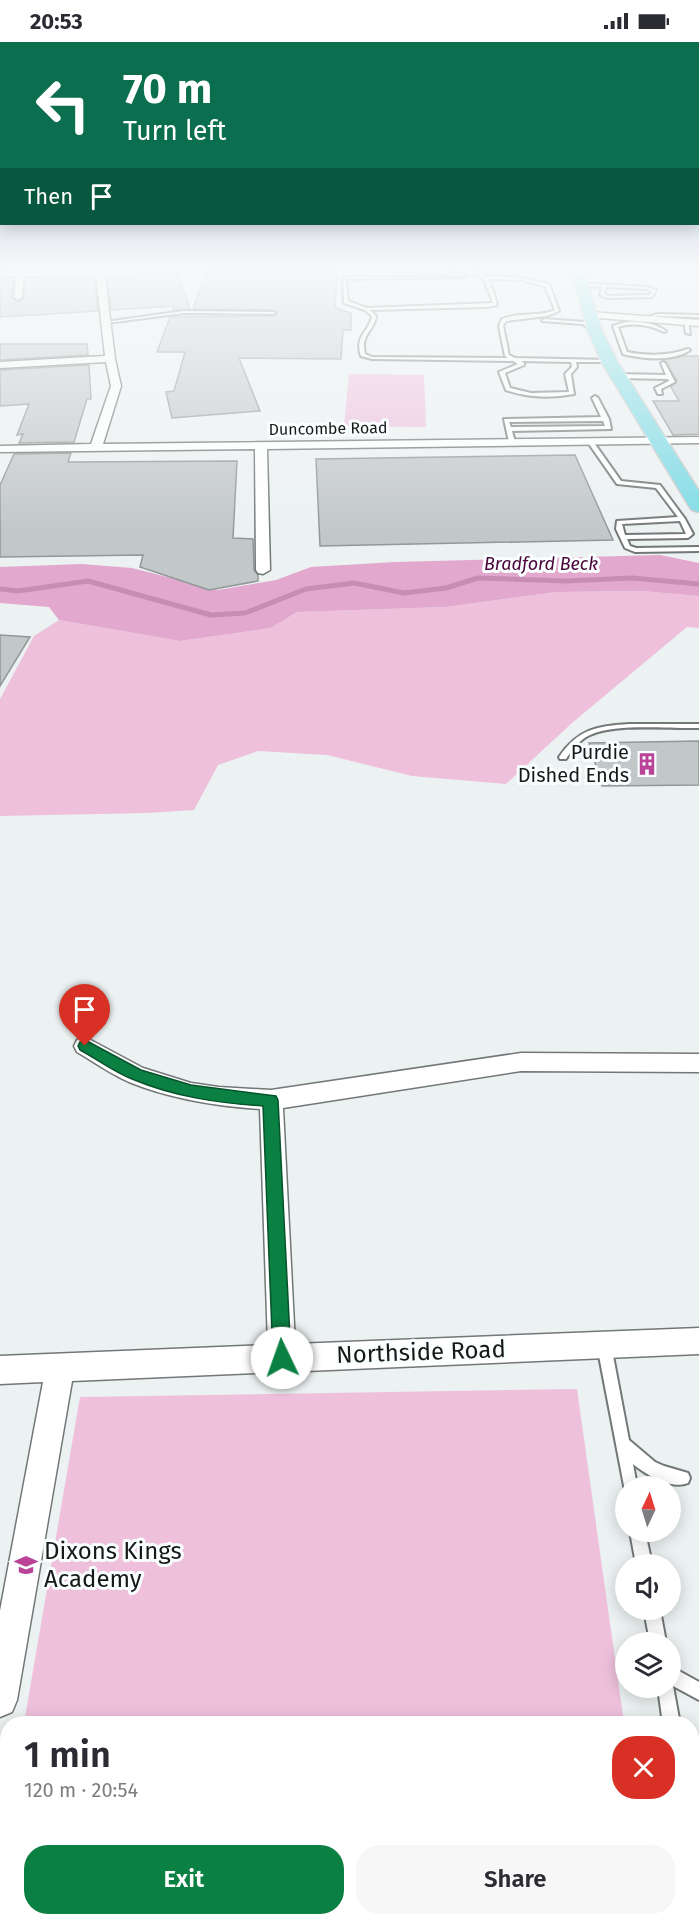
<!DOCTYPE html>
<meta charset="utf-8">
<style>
body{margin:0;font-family:"Fira Sans",sans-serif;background:#f7f7f7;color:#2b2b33;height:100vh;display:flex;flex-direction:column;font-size:22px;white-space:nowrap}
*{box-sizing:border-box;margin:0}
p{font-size:20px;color:#7c7c81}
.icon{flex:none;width:33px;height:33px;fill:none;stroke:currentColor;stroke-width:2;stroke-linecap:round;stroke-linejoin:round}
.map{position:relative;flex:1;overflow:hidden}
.panel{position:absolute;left:0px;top:1674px;width:699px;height:210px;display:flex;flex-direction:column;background:#fff;border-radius:24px 24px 0 0;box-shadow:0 3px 15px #0003}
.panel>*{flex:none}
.guide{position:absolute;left:0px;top:0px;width:699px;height:183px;box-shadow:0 3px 15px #0003;background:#0b6e4f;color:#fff;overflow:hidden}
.needle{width:39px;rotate:4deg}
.buttons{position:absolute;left:615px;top:1434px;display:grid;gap:12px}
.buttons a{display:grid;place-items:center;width:66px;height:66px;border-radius:50%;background:#fff;box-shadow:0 3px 15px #0003;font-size:30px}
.pin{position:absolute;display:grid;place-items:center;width:51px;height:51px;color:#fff;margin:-62px -26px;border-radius:50% 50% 50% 0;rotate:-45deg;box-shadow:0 0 6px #0007}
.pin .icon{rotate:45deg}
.me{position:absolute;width:66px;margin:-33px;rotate:357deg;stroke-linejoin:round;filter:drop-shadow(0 0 4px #0008)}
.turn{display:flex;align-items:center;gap:21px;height:126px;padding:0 24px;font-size:27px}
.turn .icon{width:78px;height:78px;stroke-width:2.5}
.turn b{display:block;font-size:42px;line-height:51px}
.then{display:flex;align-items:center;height:57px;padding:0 24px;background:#0003;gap:12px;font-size:22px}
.round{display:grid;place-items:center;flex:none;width:63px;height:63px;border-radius:24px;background:#f7f7f7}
.head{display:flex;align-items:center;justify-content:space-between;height:102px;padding:0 24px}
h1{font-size:36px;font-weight:600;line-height:45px}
.button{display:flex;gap:12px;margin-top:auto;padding:12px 24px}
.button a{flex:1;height:69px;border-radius:24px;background:#0b8043;color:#fff;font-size:24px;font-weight:600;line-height:69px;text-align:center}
.button a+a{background:#f7f7f7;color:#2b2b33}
.status{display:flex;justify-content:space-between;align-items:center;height:42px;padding:0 30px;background:#fff;direction:ltr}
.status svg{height:16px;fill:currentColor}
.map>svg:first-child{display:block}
.green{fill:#eec0dc}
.forest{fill:#e3a8cd}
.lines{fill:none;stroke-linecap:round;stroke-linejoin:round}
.stream{stroke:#c78eb2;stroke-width:5}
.building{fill:#c2c7c8;stroke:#929798;stroke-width:1.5}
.lane-casing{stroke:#727778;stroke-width:4}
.street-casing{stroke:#727778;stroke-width:3}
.primary-casing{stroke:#ccc;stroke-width:3}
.lane{fill:#fff;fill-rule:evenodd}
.street{fill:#fff;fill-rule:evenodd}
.primary{fill:#7fdbe5;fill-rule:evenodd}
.route{fill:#0b8043;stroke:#07532c;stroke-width:1.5}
.labels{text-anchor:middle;stroke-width:6;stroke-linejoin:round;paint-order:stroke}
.far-street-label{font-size:16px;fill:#171919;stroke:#f9feff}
.far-water-label{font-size:18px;font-style:italic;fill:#4b053a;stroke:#f9feff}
.poi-label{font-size:20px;fill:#171919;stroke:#f9feff;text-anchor:end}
.near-street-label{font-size:24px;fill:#171919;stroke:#f9feff}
.near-poi-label{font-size:24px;fill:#171919;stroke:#f9feff;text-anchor:start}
</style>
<div class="status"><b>20:53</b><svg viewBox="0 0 49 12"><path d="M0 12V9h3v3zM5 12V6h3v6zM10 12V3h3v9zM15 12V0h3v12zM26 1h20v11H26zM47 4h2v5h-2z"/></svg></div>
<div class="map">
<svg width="699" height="1884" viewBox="0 0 699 1884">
<rect width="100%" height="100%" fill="#ecf1f2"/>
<path class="green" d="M 349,332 L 424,333 L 426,385 L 344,384 Z
M 642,549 L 699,554 L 699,586 L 687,585 L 572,681 L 506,742 L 412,734 L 327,713 L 258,709 L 218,723 L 194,768 L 147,771 L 0,774 L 0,657 L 34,594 L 59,578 L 180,599 L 271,586 L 297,570 L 445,565 L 556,550 Z
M 577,1347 L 624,1681 L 24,1681 L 80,1355 Z
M 7,1780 L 8,1876 L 651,1876 L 652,1884 L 0,1884 L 0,1824 Z"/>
<path class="forest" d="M 660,513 L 699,521 L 699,554 L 642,549 L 556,550 L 445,565 L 297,570 L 271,586 L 180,599 L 59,578 L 49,565 L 0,561 L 0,525 L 81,522 L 132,526 L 218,548 L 276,538 L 311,525 L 395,520 Z"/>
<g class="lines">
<path class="stream" d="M 0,547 L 18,549 L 88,539 L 211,573 L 245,571 L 306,547 L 354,541 L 404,551 L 446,546 L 478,536 L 566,539 L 632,536 L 699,542"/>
</g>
<path class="building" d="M 207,228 L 337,228 L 335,266 L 351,271 L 351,288 L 343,288 L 341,317 L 239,316 L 260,369 L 172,376 L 166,350 L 174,349 L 185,310 L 157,310 L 170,275 L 273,274 L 277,272 L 273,268 L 193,267 Z
M 178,231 L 190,267 L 173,268 L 174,264 L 111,268 L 107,235 Z
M 14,236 L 12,255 L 18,260 L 24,255 L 26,236 L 94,236 L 98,269 L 0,275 L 0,237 Z
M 0,302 L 87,302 L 88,313 L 0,318 Z
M 684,314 L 699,314 L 699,392 L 673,393 L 653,359 L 679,359 L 671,345 L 677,339 L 664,318 Z
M 89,323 L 91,357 L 87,357 L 74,400 L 19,401 L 23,392 L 17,393 L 29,362 L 0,364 L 0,328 Z
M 71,411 L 68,420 L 237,419 L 233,496 L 253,497 L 254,528 L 258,533 L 258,539 L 209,548 L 140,525 L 143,513 L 0,515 L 0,443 L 14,412 Z
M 575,413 L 613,498 L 320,504 L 316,417 Z
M 0,593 L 30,595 L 0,644 Z
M 699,699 L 699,743 L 602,744 L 589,701 Z"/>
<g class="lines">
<g class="lane-casing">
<path id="lane" d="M 449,228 L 471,228 L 479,230 L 486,234 L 522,236 L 549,242 L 559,269 L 547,274 L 506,279 L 503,284 L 509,313 L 515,316 L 609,318 L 611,319 L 609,320 L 576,320 L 577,325 L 571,332 L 574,352 C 552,356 528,356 506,348 L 499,330 L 518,322 L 513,319 L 372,317 L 361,314 C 354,293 369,291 372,274 L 365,268 L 344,261 L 343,235 L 465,235 L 346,237 L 348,259 L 367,266 L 493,261 L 484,237 L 479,235 L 481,234 ZM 488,237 L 522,238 L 545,244 L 555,268 C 538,275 519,270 502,277 L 499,284 L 505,314 L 508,316 L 372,315 L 365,312 C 360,292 374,290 376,274 L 370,268 L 487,265 L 497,263 L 494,251 ZM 521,319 L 571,320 L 572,325 L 565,332 L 569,350 L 531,351 L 510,346 L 505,331 L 524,323 L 524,321 Z
M 580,241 L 647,245 L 656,248 L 652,255 L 608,256 L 600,253 L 602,245 L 578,243 ZM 606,245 L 647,247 L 652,249 L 650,253 L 608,254 L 604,252 Z
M 184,269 L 273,270 L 275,271 L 273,272 L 184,271 L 107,281 L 105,280 Z
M 658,272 L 699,273 L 699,275 L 658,274 L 645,278 L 643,277 Z
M 544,277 L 584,280 L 597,289 L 593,290 L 583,282 L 542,279 Z
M 684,279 L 688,280 L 690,292 L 686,291 Z
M 626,280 C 640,279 655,281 666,289 L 664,290 C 649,283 634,280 618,285 L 627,310 C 647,314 669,314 688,307 L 690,308 C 673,320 643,317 623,312 L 613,284 Z
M 663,320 L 665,321 L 675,340 L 661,347 L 662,352 L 658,352 L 655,346 L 669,339 L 668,337 L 617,336 L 614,334 L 617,332 L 666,333 L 661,321 Z
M 595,354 L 598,356 L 609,377 L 611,387 L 512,389 L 515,400 L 512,402 L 509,400 L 504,377 L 601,375 L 592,356 ZM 603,379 L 605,384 L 511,385 L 509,380 Z
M 588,398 L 592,398 L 621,439 L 660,443 L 685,477 L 693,492 L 688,496 L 627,497 L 630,504 L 636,506 L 699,505 L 699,509 L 635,510 L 625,506 L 616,487 L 617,479 L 678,475 L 656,446 L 617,442 L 587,399 ZM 680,479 L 686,492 L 625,493 L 622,482 Z
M 629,682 L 699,682 L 699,686 C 669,687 616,681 590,693 C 579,698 572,708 566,717 L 560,717 L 559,715 C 578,687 597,684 629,682 Z
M 604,1296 L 609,1298 L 611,1303 L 629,1398 L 655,1420 L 664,1424 L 688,1431 L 690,1436 L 688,1441 C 672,1448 646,1433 633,1422 L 637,1444 L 626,1444 L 625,1449 L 597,1303 L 599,1298 Z
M 630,1490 L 645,1490 L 652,1522 L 636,1522 Z
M 644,1568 L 660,1568 L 666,1600 L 650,1600 Z
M 670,1624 L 699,1640 L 699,1658 L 673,1644 L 680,1682 L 663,1682 L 658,1646 L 670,1646 Z
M 692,1730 L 699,1734 L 699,1757 L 692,1753 Z
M 692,1779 L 699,1783 L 699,1814 L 695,1816 L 692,1815 Z"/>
</g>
<g class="street-casing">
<path id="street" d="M 104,228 L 115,317 L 121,344 L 103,402 L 699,395 L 699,401 L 267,407 L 270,528 L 263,532 L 258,531 L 256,528 L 255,407 L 0,410 L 0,404 L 91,402 L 111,344 L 106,320 L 0,326 L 0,320 L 105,314 L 96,233 L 24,234 L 22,255 L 18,258 L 14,255 L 16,234 L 0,235 L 0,229 Z
M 590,270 L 699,278 L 699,284 L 587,275 L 587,271 Z
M 85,995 L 143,1026 L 191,1041 L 219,1045 L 271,1048 L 521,1011 L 699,1012 L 699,1030 L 521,1029 L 283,1066 L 295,1302 L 699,1286 L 699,1312 L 72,1339 L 17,1658 L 12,1670 L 0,1675 L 0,1569 L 43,1340 L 0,1342 L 0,1314 L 268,1303 L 260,1067 C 215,1064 171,1057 129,1040 C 111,1032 94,1020 77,1010 L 74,1004 L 77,998 Z"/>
</g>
<g class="primary-casing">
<path id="primary" d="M 571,228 L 583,228 L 602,289 L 617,319 L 699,449 L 699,470 L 692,468 L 689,464 L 601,319 L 588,289 Z"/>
</g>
<use href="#lane" class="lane"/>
<use href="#street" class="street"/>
<use href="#primary" class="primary"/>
</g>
<linearGradient id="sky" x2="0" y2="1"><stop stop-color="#9ba5d2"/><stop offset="0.46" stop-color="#f6f9f9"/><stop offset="1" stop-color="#f6f9f9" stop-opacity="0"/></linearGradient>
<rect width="699" height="492" fill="url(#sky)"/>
<path class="route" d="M 85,998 L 141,1028 L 191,1043 L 276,1054 L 278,1058 L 291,1316 L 288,1322 L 282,1325 L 275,1322 L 273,1316 L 263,1064 C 218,1061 175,1055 132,1037 C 114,1030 97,1017 80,1008 L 78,1004 L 80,1000 Z"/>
<defs>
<g id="building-bare" transform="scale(1.8)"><path d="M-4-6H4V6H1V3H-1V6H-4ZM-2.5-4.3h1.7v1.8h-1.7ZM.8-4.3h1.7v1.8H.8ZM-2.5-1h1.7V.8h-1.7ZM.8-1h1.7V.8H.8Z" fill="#ba4398" stroke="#f9feff" stroke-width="2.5" paint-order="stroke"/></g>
<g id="school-bare" transform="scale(1.8)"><path d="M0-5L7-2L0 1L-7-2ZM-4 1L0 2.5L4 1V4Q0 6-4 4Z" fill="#ba4398" stroke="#f9feff" stroke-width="2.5" paint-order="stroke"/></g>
</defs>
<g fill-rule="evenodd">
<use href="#building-bare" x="647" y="722"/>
<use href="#school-bare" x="26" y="1523"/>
</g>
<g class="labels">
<g class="far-street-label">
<text transform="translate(328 386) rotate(-1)" y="6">Duncombe Road</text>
</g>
<g class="far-water-label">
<text x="541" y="528">Bradford Beck</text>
</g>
<g class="poi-label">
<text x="629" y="717">Purdie<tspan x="629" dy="23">Dished Ends</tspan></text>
</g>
<g class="near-street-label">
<text transform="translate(421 1310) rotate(-2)" y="8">Northside Road</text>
</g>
<g class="near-poi-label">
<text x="44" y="1517">Dixons Kings<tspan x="44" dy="28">Academy</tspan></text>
</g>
</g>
</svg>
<div class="buttons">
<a><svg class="needle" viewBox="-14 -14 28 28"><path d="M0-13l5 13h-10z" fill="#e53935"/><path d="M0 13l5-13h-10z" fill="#7c7c81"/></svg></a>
<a><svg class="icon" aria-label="sound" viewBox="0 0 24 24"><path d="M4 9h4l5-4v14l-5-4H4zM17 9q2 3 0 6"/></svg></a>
<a><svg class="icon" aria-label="layers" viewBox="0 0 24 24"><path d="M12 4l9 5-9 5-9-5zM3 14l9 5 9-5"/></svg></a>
</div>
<div class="pin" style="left:85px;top:1004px;background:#d93025"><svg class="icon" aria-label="arrive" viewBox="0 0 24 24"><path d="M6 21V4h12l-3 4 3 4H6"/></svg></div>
<svg class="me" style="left:282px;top:1316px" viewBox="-20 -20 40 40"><circle r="19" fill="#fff"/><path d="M0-13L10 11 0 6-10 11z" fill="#0b8043"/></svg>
<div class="guide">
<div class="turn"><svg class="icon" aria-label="left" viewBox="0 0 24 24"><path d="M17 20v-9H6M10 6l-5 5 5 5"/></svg><div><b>70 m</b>Turn left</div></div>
<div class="then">Then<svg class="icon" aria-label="arrive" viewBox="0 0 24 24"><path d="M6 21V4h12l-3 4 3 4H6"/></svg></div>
</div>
<section class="panel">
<div class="head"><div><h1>1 min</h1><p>120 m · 20:54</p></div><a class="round" style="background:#d93025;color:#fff"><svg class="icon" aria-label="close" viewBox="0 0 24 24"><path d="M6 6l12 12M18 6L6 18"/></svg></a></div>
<div class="button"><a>Exit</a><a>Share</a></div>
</section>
</div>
